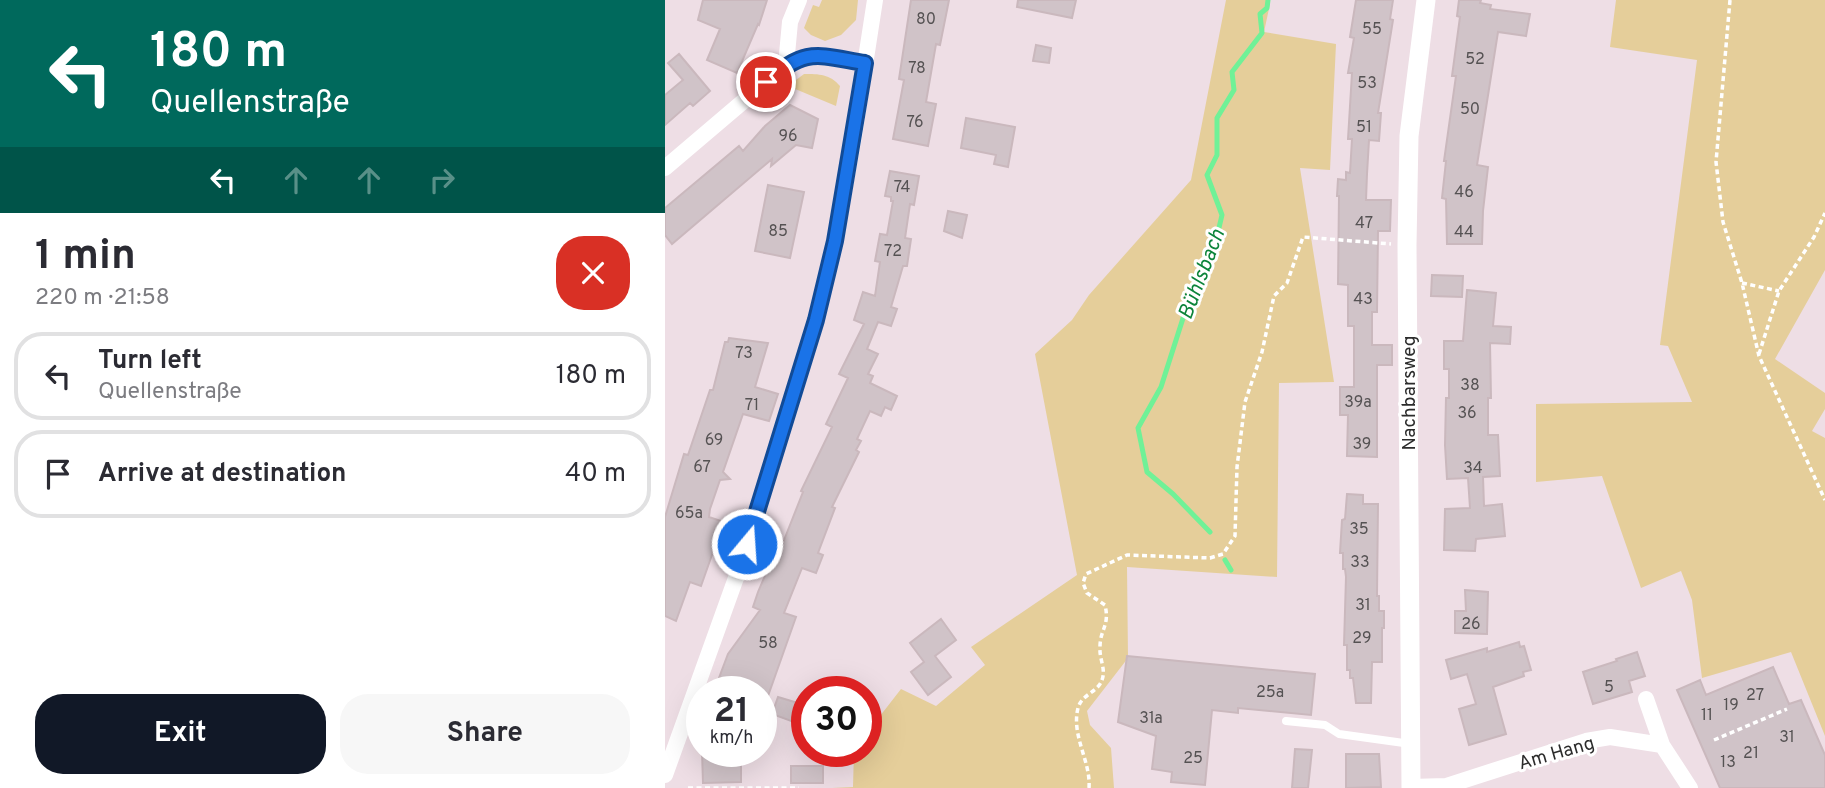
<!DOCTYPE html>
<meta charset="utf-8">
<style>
body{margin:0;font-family:Overpass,sans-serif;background:#f7f7f7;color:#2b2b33;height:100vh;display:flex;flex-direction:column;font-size:26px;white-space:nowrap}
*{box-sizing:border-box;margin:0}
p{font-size:23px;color:#7c7c81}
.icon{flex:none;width:38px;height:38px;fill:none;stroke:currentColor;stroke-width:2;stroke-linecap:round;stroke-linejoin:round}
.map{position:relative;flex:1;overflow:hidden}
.details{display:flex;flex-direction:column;background:#fff;width:665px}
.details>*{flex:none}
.guide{background:#00695c;color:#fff;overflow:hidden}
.speed{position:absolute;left:21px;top:676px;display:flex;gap:14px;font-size:35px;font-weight:700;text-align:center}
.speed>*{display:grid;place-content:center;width:91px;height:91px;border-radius:50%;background:#fff;box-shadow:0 7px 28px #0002;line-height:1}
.speed small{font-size:18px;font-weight:400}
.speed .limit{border:10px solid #d22;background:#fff;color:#111}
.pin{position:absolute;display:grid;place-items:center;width:60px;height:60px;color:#fff;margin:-30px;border:4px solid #fff;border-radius:50%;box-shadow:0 2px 7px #0007}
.me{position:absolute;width:77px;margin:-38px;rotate:18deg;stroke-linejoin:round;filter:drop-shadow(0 0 5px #0008)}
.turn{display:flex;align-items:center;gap:24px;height:147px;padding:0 35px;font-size:32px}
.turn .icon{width:91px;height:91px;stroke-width:2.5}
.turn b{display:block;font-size:49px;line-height:60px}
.lanes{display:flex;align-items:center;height:66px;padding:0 35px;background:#0003;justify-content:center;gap:35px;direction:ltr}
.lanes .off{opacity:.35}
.round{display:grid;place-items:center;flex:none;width:74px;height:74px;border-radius:28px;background:#f7f7f7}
.headline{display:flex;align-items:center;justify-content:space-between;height:119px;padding:0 35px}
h1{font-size:42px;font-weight:700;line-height:52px}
.action{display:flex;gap:14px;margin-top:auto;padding:14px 35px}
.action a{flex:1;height:80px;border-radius:28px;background:#111827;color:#fff;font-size:28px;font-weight:700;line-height:80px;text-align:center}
.action a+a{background:#f7f7f7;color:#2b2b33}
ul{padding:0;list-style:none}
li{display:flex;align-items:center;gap:21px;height:88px;margin:0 14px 10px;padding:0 21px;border:4px solid #e1e1e2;border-radius:28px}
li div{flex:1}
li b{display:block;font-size:26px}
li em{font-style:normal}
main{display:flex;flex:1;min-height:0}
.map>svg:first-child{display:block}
.green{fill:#e5ce9a}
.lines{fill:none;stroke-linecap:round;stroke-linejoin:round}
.stream{stroke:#70f197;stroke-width:5}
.building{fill:#d0c3c8;stroke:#cab8bd;stroke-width:2}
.path{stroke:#fff;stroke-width:3.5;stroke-dasharray:5 3.5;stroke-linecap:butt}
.service{stroke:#fff;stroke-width:8}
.minor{stroke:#fff;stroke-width:16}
.tertiary{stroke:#fff;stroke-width:19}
.route-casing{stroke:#114b97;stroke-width:18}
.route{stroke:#1a73e8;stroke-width:12}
.labels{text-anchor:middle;stroke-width:6;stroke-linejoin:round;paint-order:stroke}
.number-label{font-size:16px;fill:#555253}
.street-label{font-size:19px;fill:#2c2c2c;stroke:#fff}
.water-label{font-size:21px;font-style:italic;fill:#0c843a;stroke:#fff}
</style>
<main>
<section class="details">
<div class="guide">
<div class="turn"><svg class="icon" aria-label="left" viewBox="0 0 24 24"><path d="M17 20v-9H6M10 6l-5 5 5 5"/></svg><div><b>180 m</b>Quellenstraße</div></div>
<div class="lanes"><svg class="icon" aria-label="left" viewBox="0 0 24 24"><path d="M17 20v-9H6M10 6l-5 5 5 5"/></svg><svg class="icon off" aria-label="ahead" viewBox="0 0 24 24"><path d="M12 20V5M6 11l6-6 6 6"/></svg><svg class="icon off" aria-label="ahead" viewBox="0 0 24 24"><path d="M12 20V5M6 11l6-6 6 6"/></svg><svg class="icon off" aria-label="right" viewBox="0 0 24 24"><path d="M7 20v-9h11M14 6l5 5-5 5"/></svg></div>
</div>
<div class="headline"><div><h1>1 min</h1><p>220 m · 21:58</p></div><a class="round" style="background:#d93025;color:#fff"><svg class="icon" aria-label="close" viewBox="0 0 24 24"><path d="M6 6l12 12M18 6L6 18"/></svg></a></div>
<ul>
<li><svg class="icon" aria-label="left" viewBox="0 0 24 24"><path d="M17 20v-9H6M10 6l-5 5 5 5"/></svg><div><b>Turn left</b><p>Quellenstraße</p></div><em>180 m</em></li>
<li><svg class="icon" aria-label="arrive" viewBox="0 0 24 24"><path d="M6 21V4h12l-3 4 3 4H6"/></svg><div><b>Arrive at destination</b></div><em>40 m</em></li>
</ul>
<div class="action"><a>Exit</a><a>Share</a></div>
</section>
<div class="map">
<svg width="1160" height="788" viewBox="0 0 1160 788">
<rect width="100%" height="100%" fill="#eedee5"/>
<path class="green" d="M 157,0 L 193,0 L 191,20 L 176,35 L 160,41 L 146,35 L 139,28 L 148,5 L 154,7 Z
M 561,0 L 603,0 L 605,4 L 599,32 L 671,44 L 665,170 L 635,168 L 669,382 L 614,383 L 612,577 L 462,567 L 463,658 L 422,711 L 425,725 L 446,748 L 449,788 L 167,788 L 188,787 L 189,751 L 201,751 L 201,734 L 236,689 L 271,706 L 320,665 L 306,647 L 412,575 L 370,354 L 407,320 L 424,295 L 526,180 Z
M 951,0 L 1160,0 L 1160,270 L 1110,359 L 1160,393 L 1160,409 L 1147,431 L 1160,438 L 1160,736 L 1126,652 L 1037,678 L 1027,600 L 1016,571 L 976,588 L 937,476 L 871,482 L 871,404 L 1027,402 L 1003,346 L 995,345 L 1032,60 L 945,47 Z
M 139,74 C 154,74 165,74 175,86 L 171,106 L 123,86 Z"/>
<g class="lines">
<path class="stream" d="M 545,532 L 508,494 L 482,472 L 473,428 L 496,387 L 520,312 L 549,249 L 557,215 L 542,175 L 552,155 L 552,118 L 569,90 L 567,72 L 597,33 L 595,14 L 602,8 L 603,0
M 560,560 L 566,570"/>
</g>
<path class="building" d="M 38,0 L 102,0 L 94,25 L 93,24 L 72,73 L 42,60 L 55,29 L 33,20 Z
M 246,0 L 284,0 L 275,45 L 271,44 L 261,102 L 271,104 L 263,146 L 228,139 L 239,80 L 234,79 Z
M 353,0 L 411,0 L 407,18 L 352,7 Z
M 691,0 L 728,0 L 725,19 L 728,20 L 713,113 L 716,113 L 714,141 L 704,140 L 702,174 L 701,200 L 726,200 L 725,231 L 713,231 L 712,312 L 707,312 L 707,345 L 727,345 L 727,365 L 712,365 L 712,457 L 682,456 L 683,415 L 675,415 L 675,387 L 689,387 L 689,326 L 683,326 L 683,285 L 673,284 L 674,196 L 672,196 L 673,179 L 681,180 L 681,172 L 685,173 L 687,139 L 683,139 L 687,73 L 683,73 L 689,38 L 685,37 Z
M 794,0 L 816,0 L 815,3 L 826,5 L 825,9 L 865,14 L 861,36 L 833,32 L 812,165 L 823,167 L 818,211 L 817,244 L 782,244 L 781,199 L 777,198 L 781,161 L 779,161 L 791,76 L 787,76 L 795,17 L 792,16 Z
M 371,45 L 386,48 L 384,63 L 368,61 Z
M 14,54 L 45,91 L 28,106 L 25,103 L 0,125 L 0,95 L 18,80 L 3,63 Z
M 125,105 L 153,119 L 147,148 L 131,145 L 106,166 L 107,159 L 7,244 L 0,235 L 0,208 L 74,146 L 78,151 L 100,126 Z
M 301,118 L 350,127 L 343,167 L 329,164 L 331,155 L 296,148 Z
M 225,171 L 254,176 L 249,205 L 245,204 L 240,238 L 246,239 L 242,266 L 238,266 L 226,307 L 232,309 L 226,326 L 213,322 L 202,349 L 213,354 L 203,374 L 208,376 L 205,383 L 232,396 L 226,410 L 220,407 L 216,416 L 205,411 L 192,439 L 196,441 L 191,450 L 194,452 L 167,507 L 170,508 L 153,553 L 158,555 L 151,573 L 137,568 L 119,613 L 131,617 L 103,696 L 54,678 L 63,654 L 95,610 L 88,607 L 93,592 L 108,557 L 112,558 L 138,492 L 136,491 L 167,427 L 161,424 L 183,378 L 174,374 L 199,324 L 189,320 L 198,292 L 210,296 L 215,262 L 210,261 L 215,234 L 222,235 L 228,201 L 226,201 L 226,197 L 220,196 Z
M 103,185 L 139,192 L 125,258 L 90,251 Z
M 283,211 L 302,215 L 297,238 L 279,231 Z
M 767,275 L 798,276 L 797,297 L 766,296 Z
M 802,290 L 831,293 L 828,326 L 846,327 L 845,344 L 825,343 L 826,398 L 823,398 L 823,435 L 833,435 L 835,476 L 818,477 L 819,506 L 837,504 L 840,536 L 811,539 L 810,551 L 779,550 L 780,509 L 805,508 L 803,478 L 782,479 L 780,445 L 781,398 L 784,398 L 784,369 L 779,369 L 779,341 L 798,341 Z
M 64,338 L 103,343 L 90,387 L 113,394 L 104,421 L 78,414 L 58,472 L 65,479 L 55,480 L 45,509 L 44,517 L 59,522 L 55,532 L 36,586 L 25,582 L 11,621 L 0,616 L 0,517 L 19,454 L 23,455 L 45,390 L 48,390 L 60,342 L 63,342 Z
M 682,494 L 698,495 L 698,504 L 713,504 L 712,596 L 714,596 L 714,611 L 719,611 L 719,628 L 717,628 L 717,662 L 707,662 L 706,703 L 691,703 L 688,678 L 685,678 L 685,670 L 682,670 L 682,645 L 679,645 L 681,577 L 680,569 L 678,569 L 678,553 L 675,553 L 677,520 L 680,519 Z
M 800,590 L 823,592 L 822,634 L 790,633 L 790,611 L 801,611 Z
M 276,619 L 291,640 L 270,656 L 286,677 L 263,695 L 246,672 L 259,662 L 245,643 Z
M 854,642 L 855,647 L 859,646 L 866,670 L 858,672 L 859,676 L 828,687 L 841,734 L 804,745 L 794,709 L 811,704 L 802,674 L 786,679 L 781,660 L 822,648 L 822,652 Z
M 972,652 L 980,676 L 964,681 L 967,692 L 928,704 L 918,672 L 952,661 L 951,659 Z
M 462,656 L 650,674 L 646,715 L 573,708 L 573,713 L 547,710 L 540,785 L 506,782 L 507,772 L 487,769 L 491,736 L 453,722 Z
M 1108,667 L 1124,704 L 1136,700 L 1160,755 L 1160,788 L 1055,788 L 1012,690 L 1035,680 L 1041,695 Z
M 113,697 L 136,704 L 129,722 L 107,714 Z
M 630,749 L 647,750 L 643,788 L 627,788 Z
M 37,751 L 76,751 L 76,782 L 38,783 Z
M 681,754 L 714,754 L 716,787 L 681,788 Z
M 126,766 L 158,766 L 158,783 L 126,783 Z"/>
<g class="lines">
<path class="path" d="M 1065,0 L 1051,162 L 1058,222 L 1077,283 L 1094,356 L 1160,500
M 1077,283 L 1114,291
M 1094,354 L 1114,291 L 1149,237 L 1160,213
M 1049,740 L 1122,709
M 23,788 L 134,788
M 424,788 C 426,761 406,736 413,708 C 416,696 429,693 435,684 C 443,671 434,661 435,647 C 435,629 445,626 440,605 L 422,593 L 418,583 L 421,574 L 462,555 L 545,558 L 558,554 L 570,536 L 572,467 L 580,402 L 597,352 L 609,296 L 622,283 L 638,237 L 726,244"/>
<path class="service" d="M 621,721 L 660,725 L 674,734 L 746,744"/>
<path class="minor" d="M 121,65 L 125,22 L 134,0
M 0,168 L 121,65 C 149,51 170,58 200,63
M 981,699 L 997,745 L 1025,788
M 0,775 L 76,564 L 151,320 L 170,241 L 189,136 L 210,0
M 746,787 L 781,786 L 921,741 L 945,737 L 997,745"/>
<path class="tertiary" d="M 746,788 L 742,245 L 744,136 L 761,0"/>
</g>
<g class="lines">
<g class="route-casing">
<path id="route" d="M 82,544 L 151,320 L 170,241 L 200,63 C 151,55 141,47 101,82"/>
</g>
<use href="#route" class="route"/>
</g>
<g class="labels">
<g class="number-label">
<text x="261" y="24">80</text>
<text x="707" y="34">55</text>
<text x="810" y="64">52</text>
<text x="252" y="73">78</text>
<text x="702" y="88">53</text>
<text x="805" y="114">50</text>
<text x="250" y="127">76</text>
<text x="699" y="132">51</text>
<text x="123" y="141">96</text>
<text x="237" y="192">74</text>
<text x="799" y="197">46</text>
<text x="699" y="228">47</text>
<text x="113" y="236">85</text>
<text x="799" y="237">44</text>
<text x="228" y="256">72</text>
<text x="698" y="304">43</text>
<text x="79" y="358">73</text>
<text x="805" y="390">38</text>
<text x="693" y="407">39a</text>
<text x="87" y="410">71</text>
<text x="802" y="418">36</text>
<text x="49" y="445">69</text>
<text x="697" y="449">39</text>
<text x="37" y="472">67</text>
<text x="808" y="473">34</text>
<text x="24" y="518">65a</text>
<text x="694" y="534">35</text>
<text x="695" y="567">33</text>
<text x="698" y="610">31</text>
<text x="806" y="629">26</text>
<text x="697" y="643">29</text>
<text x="103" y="648">58</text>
<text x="944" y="692">5</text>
<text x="605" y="697">25a</text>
<text x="1090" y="700">27</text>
<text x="1066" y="710">19</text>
<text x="1042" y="720">11</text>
<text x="486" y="723">31a</text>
<text x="1122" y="742">31</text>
<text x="1086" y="758">21</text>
<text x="528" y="763">25</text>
<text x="1063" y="767">13</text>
</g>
<g class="street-label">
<text transform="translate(743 393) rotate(-90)" y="7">Nachbarsweg</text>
<text transform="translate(891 752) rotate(-16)" y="7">Am Hang</text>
</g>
<g class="water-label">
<text transform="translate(536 274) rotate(-69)" y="7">Bühlsbach</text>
</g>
</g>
</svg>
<div class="speed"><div>21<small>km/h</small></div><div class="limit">30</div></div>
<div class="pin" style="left:101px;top:82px;background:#d93025"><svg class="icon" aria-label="arrive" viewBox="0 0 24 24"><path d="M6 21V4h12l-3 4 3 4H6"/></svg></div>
<svg class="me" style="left:82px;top:544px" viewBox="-20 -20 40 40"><circle r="17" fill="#1a73e8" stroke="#fff" stroke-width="3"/><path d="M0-11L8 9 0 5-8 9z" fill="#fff"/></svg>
</div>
</main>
